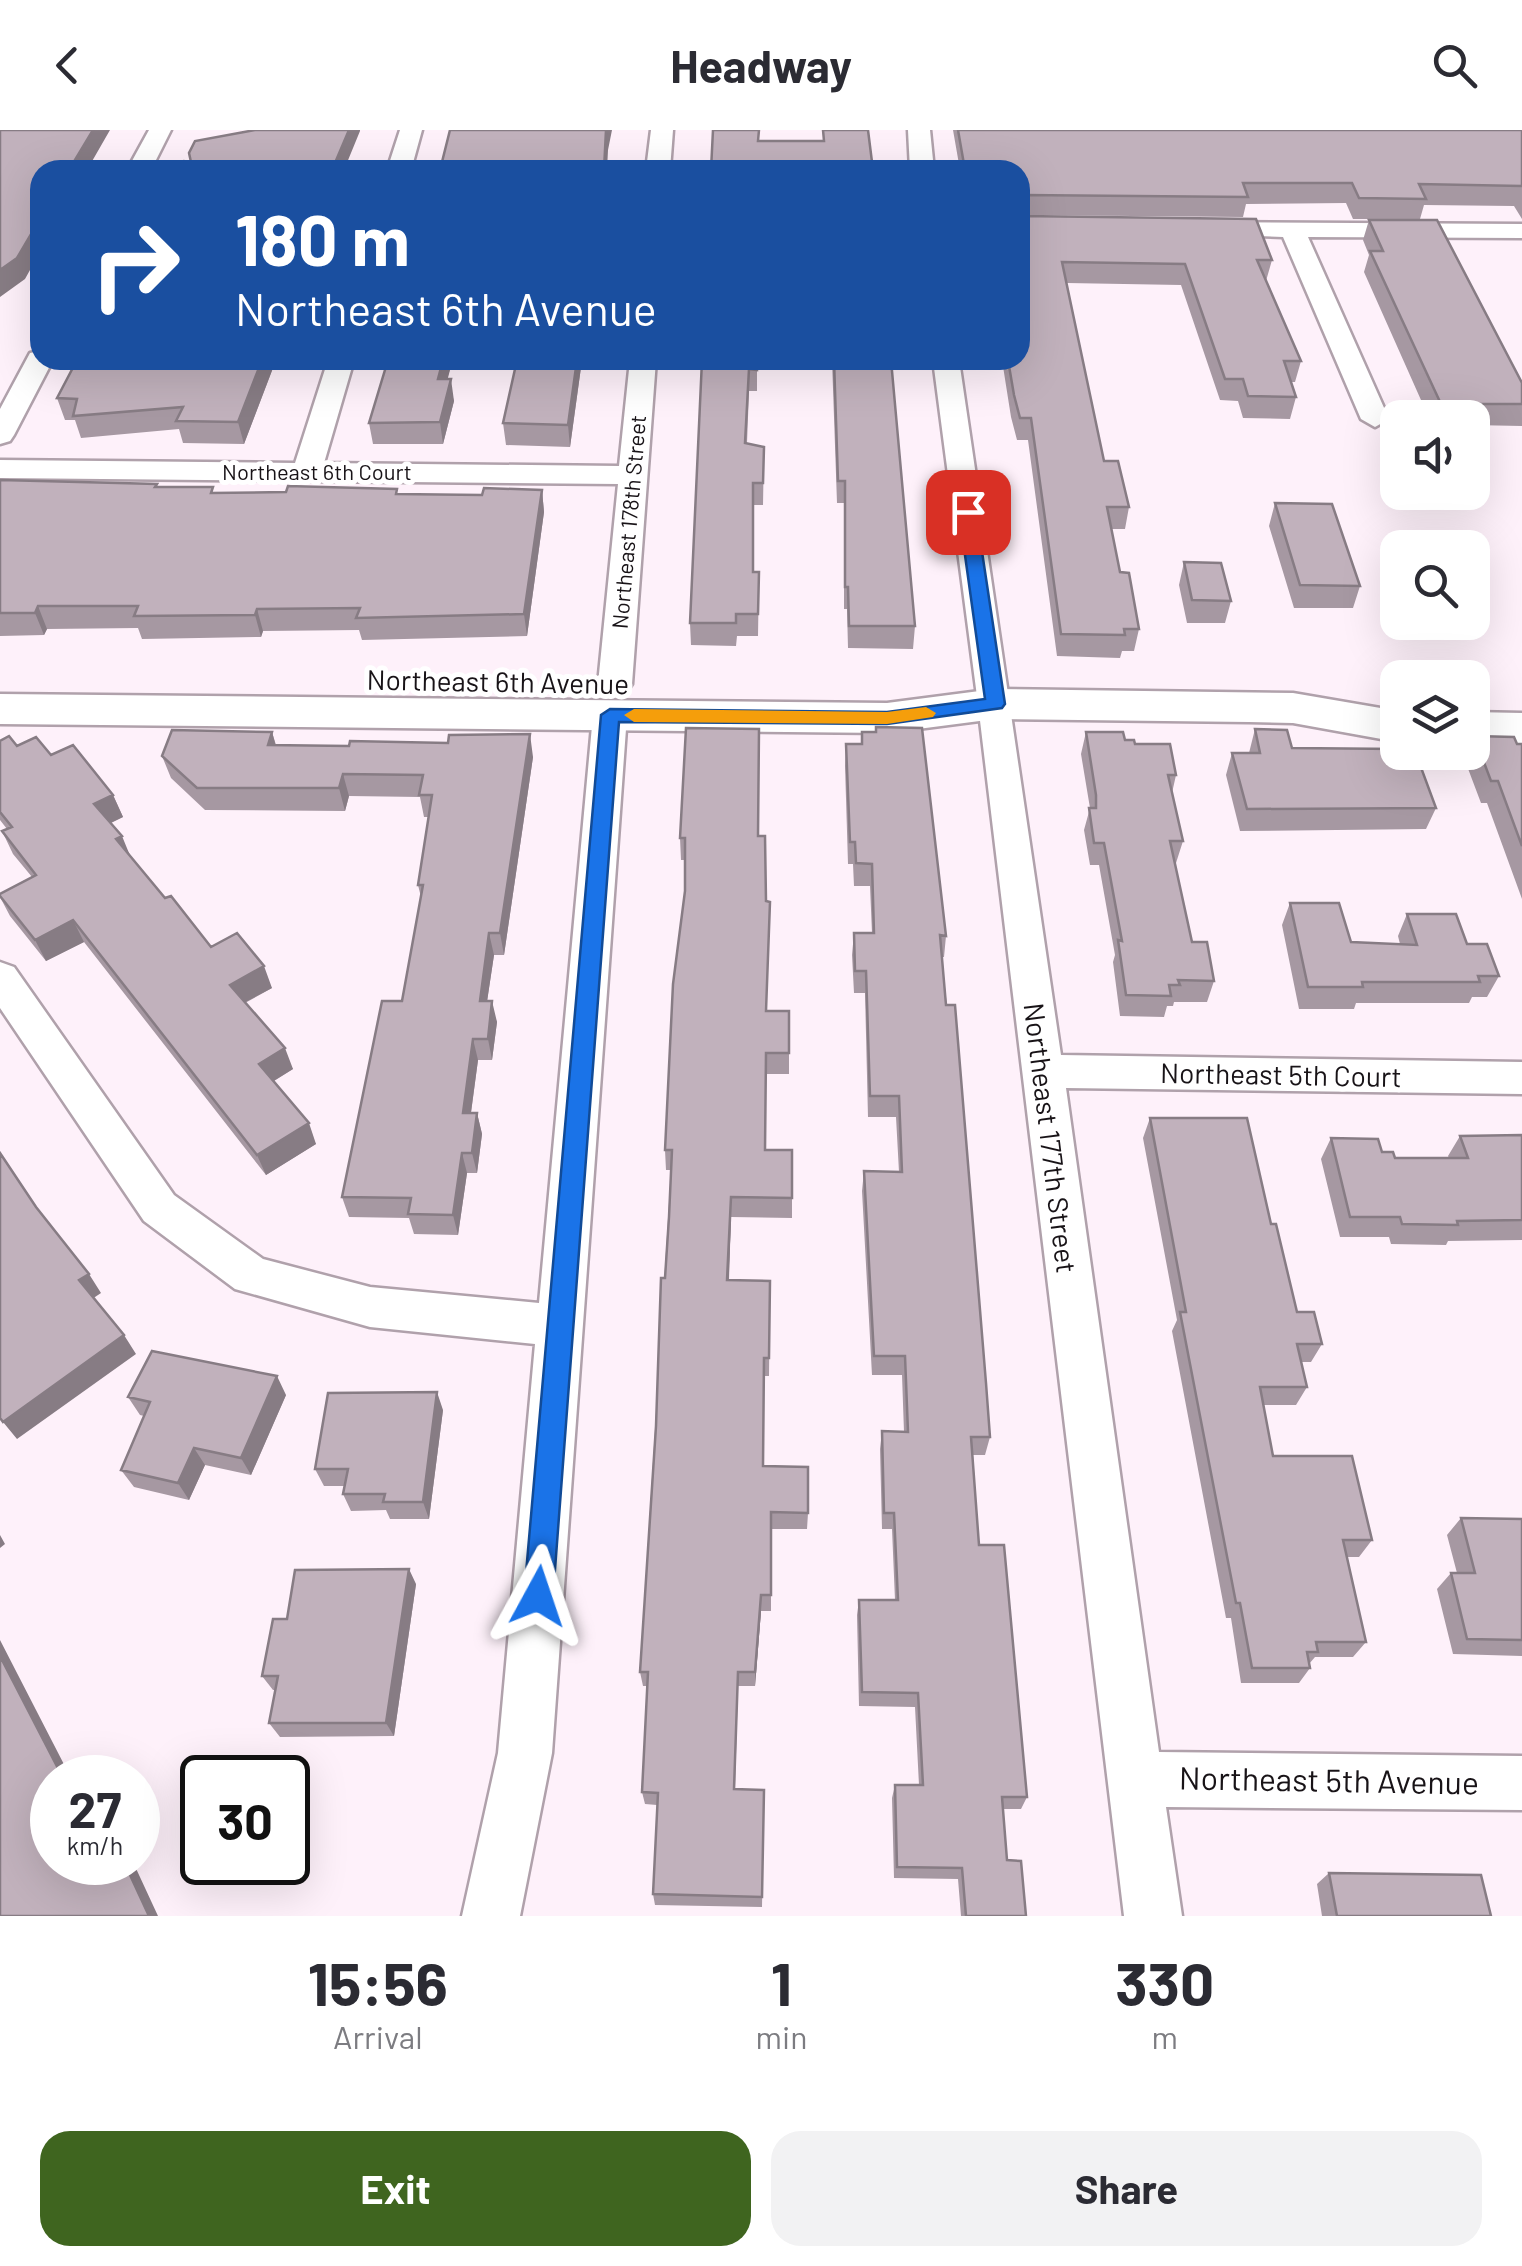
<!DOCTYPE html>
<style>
body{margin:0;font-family:Barlow,sans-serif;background:#f2f2f3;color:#2b2b33;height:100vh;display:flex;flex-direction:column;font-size:38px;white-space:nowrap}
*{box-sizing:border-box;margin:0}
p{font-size:32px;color:#7c7c81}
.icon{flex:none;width:55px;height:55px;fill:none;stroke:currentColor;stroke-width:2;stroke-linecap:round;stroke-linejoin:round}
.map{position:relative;height:1786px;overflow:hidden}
.panel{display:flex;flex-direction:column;background:#fff;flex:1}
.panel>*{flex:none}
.top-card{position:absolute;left:30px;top:30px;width:1000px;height:210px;border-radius:30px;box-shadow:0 10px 40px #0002;background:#1a4fa0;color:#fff;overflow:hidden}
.buttons{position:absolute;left:1380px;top:270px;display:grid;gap:20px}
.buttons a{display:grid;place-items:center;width:110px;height:110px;border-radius:20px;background:#fff;box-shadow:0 10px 40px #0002;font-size:50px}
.speed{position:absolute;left:30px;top:1625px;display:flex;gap:20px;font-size:50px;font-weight:700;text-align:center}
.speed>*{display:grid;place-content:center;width:130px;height:130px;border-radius:50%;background:#fff;box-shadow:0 10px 40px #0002;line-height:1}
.speed small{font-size:25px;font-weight:400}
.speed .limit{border:5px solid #111;border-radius:15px;background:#fff;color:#111}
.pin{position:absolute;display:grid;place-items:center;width:85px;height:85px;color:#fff;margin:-42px;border-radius:20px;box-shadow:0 5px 15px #0006}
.me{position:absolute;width:110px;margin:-55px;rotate:5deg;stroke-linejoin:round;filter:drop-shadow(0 0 8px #0008)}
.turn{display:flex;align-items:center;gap:35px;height:210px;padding:0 40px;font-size:45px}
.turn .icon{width:130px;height:130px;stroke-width:2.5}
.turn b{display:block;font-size:70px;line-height:85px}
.eta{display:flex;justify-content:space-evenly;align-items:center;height:170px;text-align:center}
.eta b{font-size:60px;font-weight:700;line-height:70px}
.primary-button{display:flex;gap:20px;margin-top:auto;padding:20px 40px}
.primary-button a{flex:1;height:115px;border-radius:30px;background:#3f651f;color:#fff;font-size:40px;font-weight:700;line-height:115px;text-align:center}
.primary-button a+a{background:#f2f2f3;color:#2b2b33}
header{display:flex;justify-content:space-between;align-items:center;height:130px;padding:0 40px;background:#fff;font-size:45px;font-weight:700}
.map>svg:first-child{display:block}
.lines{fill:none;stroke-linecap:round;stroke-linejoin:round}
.street-casing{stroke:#b0a1ab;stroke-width:5}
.secondary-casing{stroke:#b0a1ab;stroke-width:5}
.street{fill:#fff;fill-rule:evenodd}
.secondary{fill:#fff;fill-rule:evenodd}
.wall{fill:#a698a2}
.shaded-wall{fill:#877c84}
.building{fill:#c1b1bc;stroke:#877c84;stroke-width:2.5}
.route{fill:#1a73e8;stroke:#114b97;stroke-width:2.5}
.slow{fill:#f59e0b}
.labels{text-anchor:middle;stroke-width:10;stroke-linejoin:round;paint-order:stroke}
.far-street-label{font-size:22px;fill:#181317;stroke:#fff}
.street-label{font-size:28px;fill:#181317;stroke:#fff}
.near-street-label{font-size:32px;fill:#181317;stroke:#fff}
</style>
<header><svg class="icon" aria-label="back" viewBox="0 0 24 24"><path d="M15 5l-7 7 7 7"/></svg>Headway<svg class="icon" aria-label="search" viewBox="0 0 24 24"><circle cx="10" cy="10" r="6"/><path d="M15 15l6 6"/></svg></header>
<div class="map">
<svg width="1522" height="1786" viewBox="0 0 1522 1786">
<rect width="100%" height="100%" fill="#fef1fa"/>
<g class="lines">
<g class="street-casing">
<path id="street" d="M 149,0 L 171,0 L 151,40 L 127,40 Z
M 400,0 L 422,0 L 411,40 L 387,40 Z
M 651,0 L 673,0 L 670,40 L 646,40 Z
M 908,0 L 930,0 L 934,40 L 910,40 Z
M 1206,92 L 1522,94 L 1522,108 L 1308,107 L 1389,289 L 1375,297 L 1361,289 L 1283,107 L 1197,104 L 1194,99 L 1197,94 Z
M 40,221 L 40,230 L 53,230 L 14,305 L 10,311 L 0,314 L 0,279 L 30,223 Z
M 328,230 L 354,230 L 324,333 L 619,336 L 630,230 L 656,230 L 632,554 L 627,562 L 615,565 L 603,562 L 598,554 L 618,354 L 0,348 L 0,330 L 295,333 Z
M 933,230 L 959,230 L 1061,925 L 1522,932 L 1522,964 L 1066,958 L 1159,1622 L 1522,1626 L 1522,1680 L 1166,1677 L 1182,1786 L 1124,1786 L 978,574 Z
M 610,574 L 622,577 L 627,585 L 552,1623 L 520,1786 L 462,1786 L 498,1623 L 535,1214 L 370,1197 L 235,1159 L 144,1091 L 0,878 L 0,832 L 14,837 L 174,1065 L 263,1129 L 370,1157 L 539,1173 L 593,585 L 598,577 Z"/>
</g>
<g class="secondary-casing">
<path id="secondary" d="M 995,559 L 1293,563 L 1398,581 L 1398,612 L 1293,593 L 1249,592 L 995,589 L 887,603 L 0,594 L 0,564 L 887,573 Z
M 1472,582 L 1522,583 L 1522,615 L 1472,614 Z"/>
</g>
<use href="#street" class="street"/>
<use href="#secondary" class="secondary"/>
</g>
<path class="wall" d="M 953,0 L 1522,0 L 1522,89 L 1514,76 L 1424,75 L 1420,89 L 1353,89 L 1346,73 L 1246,74 L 1243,87 L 1022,85 L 1272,130 L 1266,151 L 1301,231 L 1295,252 L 1291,252 L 1296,267 L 1290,289 L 1243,288 L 1238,271 L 1220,270 L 1181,155 L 1067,153 L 1104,331 L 1129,377 L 1125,399 L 1111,399 L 1120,442 L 1139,499 L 1134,521 L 1122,521 L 1120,528 L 1057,526 L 1028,310 L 1017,310 L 1011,287 L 1002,230 L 1020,230 L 1020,40 L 960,40 Z
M 1369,90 L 1522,253 L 1522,296 L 1472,295 L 1472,288 L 1429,288 L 1364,142 L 1369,125 L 1363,110 Z
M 276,230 L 244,314 L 183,313 L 179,299 L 81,308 L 75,290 L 65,290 L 57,268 Z
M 388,230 L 450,230 L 451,236 L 447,249 L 454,271 L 443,314 L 373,314 L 369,293 Z
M 582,230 L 570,317 L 506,315 L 503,293 Z
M 702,230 L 757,230 L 757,261 L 749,261 L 747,313 L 764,317 L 763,375 L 753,375 L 753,442 L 759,442 L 758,506 L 737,506 L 736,516 L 691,515 L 690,493 Z
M 832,230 L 891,230 L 915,496 L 913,519 L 848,518 L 847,479 L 844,479 L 844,373 L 837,373 Z
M 0,350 L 158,357 L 215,363 L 482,365 L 542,360 L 544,382 L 527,506 L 362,510 L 359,500 L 263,501 L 261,507 L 142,509 L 138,498 L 47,499 L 44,505 L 0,506 Z
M 1275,373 L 1360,456 L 1353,478 L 1294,478 L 1269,396 Z
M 1184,432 L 1231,471 L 1225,493 L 1187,493 L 1179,455 Z
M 1255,599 L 1292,618 L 1398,622 L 1436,678 L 1426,699 L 1240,701 L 1226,645 L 1232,623 L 1249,623 Z
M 272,602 L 276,615 L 533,627 L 504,825 L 494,825 L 487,871 L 497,892 L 492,930 L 478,930 L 471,983 L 477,983 L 482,1004 L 477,1043 L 467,1043 L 458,1105 L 414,1104 L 409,1088 L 349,1087 L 342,1067 L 402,871 L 421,767 L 418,755 L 429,687 L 424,687 L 420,667 L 349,666 L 345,681 L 205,680 L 171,648 L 162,626 Z
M 862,602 L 946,806 L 944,827 L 942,827 L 990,1307 L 985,1325 L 973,1325 L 979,1415 L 1027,1667 L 1021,1679 L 1003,1679 L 1007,1730 L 1026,1786 L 961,1786 L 958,1749 L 894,1748 L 892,1668 L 895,1655 L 919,1655 L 915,1577 L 859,1576 L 857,1485 L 859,1470 L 895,1470 L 892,1399 L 882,1399 L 880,1319 L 882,1301 L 904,1302 L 902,1245 L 872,1245 L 862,1061 L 864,1041 L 899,1042 L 896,987 L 868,987 L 865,863 L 854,863 L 852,825 L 854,803 L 872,803 L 870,756 L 854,756 L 853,734 L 848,734 L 845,636 L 846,614 L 861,614 Z
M 1086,602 L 1125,610 L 1135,614 L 1176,645 L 1172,663 L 1183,711 L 1176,733 L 1175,733 L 1192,812 L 1214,851 L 1207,872 L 1174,872 L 1173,876 L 1167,876 L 1164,887 L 1120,886 L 1113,832 L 1115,825 L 1099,735 L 1090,735 L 1084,700 L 1090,678 L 1081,624 Z
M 1474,606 L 1522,614 L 1522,769 L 1487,673 L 1481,673 L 1464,628 L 1467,622 L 1472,622 Z
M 0,611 L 51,625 L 113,665 L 123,687 L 111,693 L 130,725 L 165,768 L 211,817 L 272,858 L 245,873 L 293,939 L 274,951 L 316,1014 L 266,1045 L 84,812 L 46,831 L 10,786 L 0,767 L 32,747 L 13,724 L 2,701 L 7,699 L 0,690 Z
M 759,706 L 766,881 L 789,881 L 789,944 L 766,944 L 765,1020 L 792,1068 L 792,1088 L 731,1087 L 729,1150 L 770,1151 L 769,1246 L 764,1246 L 763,1336 L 808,1383 L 807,1399 L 771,1399 L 771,1481 L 761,1481 L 755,1556 L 738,1556 L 735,1659 L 764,1660 L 762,1777 L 655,1775 L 653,1764 L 657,1675 L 645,1674 L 642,1662 L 647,1556 L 643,1556 L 640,1542 L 671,1040 L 666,1040 L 665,1020 L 685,761 L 685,730 L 681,730 L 680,708 Z
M 1290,773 L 1351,812 L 1400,814 L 1398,806 L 1407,784 L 1467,814 L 1499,846 L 1487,867 L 1472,867 L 1469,873 L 1356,873 L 1354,879 L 1299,879 L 1282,795 Z
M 1150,988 L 1271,1094 L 1297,1182 L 1322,1214 L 1311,1232 L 1301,1232 L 1307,1257 L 1296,1275 L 1263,1275 L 1273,1326 L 1372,1410 L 1359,1427 L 1346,1427 L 1366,1512 L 1353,1527 L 1315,1527 L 1309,1534 L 1310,1538 L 1299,1553 L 1241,1553 L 1231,1488 L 1226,1488 L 1172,1201 L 1177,1190 L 1143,1008 Z
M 1522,1005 L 1522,1110 L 1448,1111 L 1446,1115 L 1391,1114 L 1389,1107 L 1340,1107 L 1321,1029 L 1331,1008 L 1382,1022 L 1395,1028 L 1449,1028 L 1448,1026 L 1460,1006 Z
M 286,1265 L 251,1345 L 205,1335 L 189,1370 L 134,1357 L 121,1340 L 144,1286 L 140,1285 L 128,1267 Z
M 443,1280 L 429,1389 L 390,1389 L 386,1380 L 351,1381 L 343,1364 L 344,1356 L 324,1356 L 315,1339 Z
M 1461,1388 L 1522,1389 L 1522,1526 L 1453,1524 L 1437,1459 L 1451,1443 L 1457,1443 L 1447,1405 Z
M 416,1454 L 394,1606 L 280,1607 L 269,1593 L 275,1560 L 273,1560 L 262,1546 L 287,1489 Z
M 1329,1743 L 1491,1786 L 1322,1786 L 1317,1754 Z"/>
<path class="shaded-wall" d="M 93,0 L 110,0 L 87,40 L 69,40 Z
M 349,0 L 360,0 L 360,1 L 344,40 L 332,40 Z
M 606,0 L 612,0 L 608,20 L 607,40 L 604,40 Z
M 40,89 L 40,122 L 25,149 L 0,167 L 0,140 Z
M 262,230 L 276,230 L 244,314 L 238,292 Z
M 443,230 L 450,230 L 451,236 L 442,271 L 438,249 Z
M 577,230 L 582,230 L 570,317 L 568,295 Z
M 451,249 L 454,271 L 443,314 L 440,292 Z
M 542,360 L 544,382 L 527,506 L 524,484 Z
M 38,476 L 47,499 L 44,505 L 35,483 Z
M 257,479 L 263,501 L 261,507 L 255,485 Z
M 272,602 L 278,624 L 268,615 Z
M 530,604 L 533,627 L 504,825 L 500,803 Z
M 343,644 L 349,666 L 345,681 L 339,658 Z
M 113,665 L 123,687 L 104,696 L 94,674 Z
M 122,706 L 131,728 L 116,709 Z
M 73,790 L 84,812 L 46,831 L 35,810 Z
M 489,803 L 494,825 L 484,892 L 480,871 Z
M 264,836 L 272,858 L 238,876 L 230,855 Z
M 492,871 L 497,892 L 492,930 L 488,909 Z
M 473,909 L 478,930 L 468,1004 L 463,983 Z
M 285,918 L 293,939 L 267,955 L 259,934 Z
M 477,983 L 482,1004 L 477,1043 L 472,1023 Z
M 309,993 L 316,1014 L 266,1045 L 257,1025 Z
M 462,1023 L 467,1043 L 458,1105 L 453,1085 Z
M 731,1067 L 731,1087 L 728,1170 L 727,1150 Z
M 89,1144 L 101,1163 L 92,1169 L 79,1150 Z
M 124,1205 L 136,1224 L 17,1309 L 3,1292 Z
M 277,1246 L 286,1265 L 251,1345 L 241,1328 Z
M 437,1262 L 443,1280 L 429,1389 L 423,1372 Z
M 194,1318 L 205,1335 L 189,1370 L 178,1353 Z
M 0,1405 L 5,1414 L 0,1418 Z
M 409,1439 L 416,1454 L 394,1606 L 386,1593 Z
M 761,1465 L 761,1481 L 755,1556 L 755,1542 Z
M 0,1510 L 71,1648 L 63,1648 L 0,1526 Z
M 84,1732 L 94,1732 L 103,1751 L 88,1740 Z
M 124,1732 L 133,1732 L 158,1786 L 149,1786 Z"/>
<path class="building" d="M 0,0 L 93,0 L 69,40 L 40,40 L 40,89 L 17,128 L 0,140 Z
M 255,0 L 349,0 L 332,40 L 179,40 L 184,31 L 191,32 L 189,23 L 195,11 Z
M 450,0 L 606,0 L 604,40 L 440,40 Z
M 713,0 L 759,0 L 758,11 L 824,11 L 823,0 L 868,0 L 873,40 L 711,40 Z
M 958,0 L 1522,0 L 1522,56 L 1419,54 L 1426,69 L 1359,68 L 1352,53 L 1243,53 L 1248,67 L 1023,65 L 1020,67 L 1020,40 L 965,40 Z
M 1020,74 L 1022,86 L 1256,89 L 1272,130 L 1257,130 L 1301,231 L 1284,231 L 1296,267 L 1248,266 L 1243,249 L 1225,249 L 1185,134 L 1062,132 L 1104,331 L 1118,331 L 1129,377 L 1107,377 L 1120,442 L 1129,443 L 1139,499 L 1124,499 L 1125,505 L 1061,504 L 1031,288 L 1020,288 L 1014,265 L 1008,230 L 1020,230 Z
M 1369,90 L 1437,90 L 1522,253 L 1522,274 L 1441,274 L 1370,121 L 1383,121 Z
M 77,230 L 262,230 L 238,292 L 176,291 L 183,277 L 73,286 L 77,269 L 57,268 Z
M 388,230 L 443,230 L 438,249 L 451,249 L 440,292 L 369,293 Z
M 517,230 L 577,230 L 568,295 L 503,293 Z
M 702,230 L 757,230 L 757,240 L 749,239 L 745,313 L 764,317 L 763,353 L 753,353 L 753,442 L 759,442 L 758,484 L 736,484 L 736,493 L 690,493 Z
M 834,230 L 891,230 L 915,496 L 849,496 L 848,457 L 845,457 L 845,351 L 838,351 Z
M 0,350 L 157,354 L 155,357 L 213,357 L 211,363 L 286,362 L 288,356 L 397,359 L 396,364 L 482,365 L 484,358 L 542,360 L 524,484 L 356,488 L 360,478 L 257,479 L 255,485 L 134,486 L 138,476 L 38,476 L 35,483 L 0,483 Z
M 1275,373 L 1332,374 L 1360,456 L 1300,455 Z
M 1184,432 L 1221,433 L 1231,471 L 1192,470 Z
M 876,597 L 922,598 L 946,806 L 940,805 L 946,875 L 955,875 L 986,1253 L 990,1307 L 971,1307 L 979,1415 L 1004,1415 L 1027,1667 L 1002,1667 L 1007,1730 L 1021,1731 L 1026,1786 L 966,1786 L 962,1738 L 897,1737 L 895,1655 L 923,1655 L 918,1563 L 862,1562 L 859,1470 L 898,1470 L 894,1383 L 884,1383 L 882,1301 L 908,1302 L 905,1226 L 874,1226 L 864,1041 L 902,1042 L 899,966 L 870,966 L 866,841 L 855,841 L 854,803 L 874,803 L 872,734 L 856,733 L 855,712 L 850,712 L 846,614 L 862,614 L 862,602 L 876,602 Z
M 686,598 L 759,599 L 758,706 L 765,706 L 766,771 L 770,772 L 766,881 L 789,881 L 789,923 L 766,923 L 765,1020 L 792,1020 L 792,1068 L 731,1067 L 727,1150 L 770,1151 L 769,1228 L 764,1228 L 763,1336 L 808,1337 L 808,1383 L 771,1382 L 771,1465 L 761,1465 L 755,1542 L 738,1542 L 734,1659 L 764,1660 L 762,1767 L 653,1764 L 658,1663 L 642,1662 L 648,1542 L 640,1542 L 656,1296 L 661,1148 L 665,1148 L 669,1087 L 672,1020 L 665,1020 L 673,854 L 685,761 L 685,708 L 680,708 Z
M 1255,599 L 1287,600 L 1292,618 L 1398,619 L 1400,624 L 1416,624 L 1436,678 L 1247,679 L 1232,623 L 1260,623 Z
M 172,600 L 272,602 L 268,615 L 349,616 L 350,611 L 448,613 L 449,605 L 530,604 L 500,803 L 489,803 L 480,871 L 492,871 L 488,909 L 473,909 L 463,983 L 477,983 L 472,1023 L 462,1023 L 453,1085 L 408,1084 L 411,1068 L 342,1067 L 382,871 L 402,871 L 423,755 L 418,755 L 432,665 L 419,665 L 423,645 L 343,644 L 339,658 L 197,658 L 162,626 Z
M 1086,602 L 1123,602 L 1125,610 L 1134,610 L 1135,614 L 1170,614 L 1176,645 L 1168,645 L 1183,711 L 1170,711 L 1192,812 L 1207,812 L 1214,851 L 1178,850 L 1180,855 L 1169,855 L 1171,866 L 1126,865 L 1118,810 L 1122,811 L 1104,713 L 1094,713 L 1089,678 L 1096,678 L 1096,665 Z
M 9,606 L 17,616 L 36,607 L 51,625 L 73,615 L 113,665 L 94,674 L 122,706 L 116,709 L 165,768 L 171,766 L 211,817 L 237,803 L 264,836 L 230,855 L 285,918 L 259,934 L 309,993 L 257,1025 L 73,790 L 35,810 L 0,766 L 0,764 L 36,745 L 2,701 L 12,697 L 0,682 L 0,611 Z
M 1474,606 L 1514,607 L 1517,614 L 1522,614 L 1522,716 L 1498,651 L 1491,651 Z
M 1290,773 L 1339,773 L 1351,812 L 1417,815 L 1407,784 L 1456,784 L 1467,814 L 1487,814 L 1499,846 L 1478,846 L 1480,852 L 1362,852 L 1363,857 L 1308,857 Z
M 1150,988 L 1247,988 L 1271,1094 L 1276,1094 L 1297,1182 L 1314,1182 L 1322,1214 L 1297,1214 L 1307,1257 L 1260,1257 L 1273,1326 L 1352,1326 L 1372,1410 L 1343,1410 L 1366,1512 L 1316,1512 L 1318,1522 L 1307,1522 L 1310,1538 L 1252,1538 L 1240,1473 L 1236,1473 L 1180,1182 L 1186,1182 Z
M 1522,1005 L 1522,1090 L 1457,1091 L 1458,1095 L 1402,1094 L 1400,1087 L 1350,1087 L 1331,1008 L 1378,1009 L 1382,1022 L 1393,1022 L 1395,1028 L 1468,1028 L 1460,1006 Z
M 0,1023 L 36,1077 L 89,1144 L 79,1150 L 124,1205 L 3,1292 L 0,1288 Z
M 152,1221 L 277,1246 L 241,1328 L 194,1318 L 178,1353 L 121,1340 L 150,1272 L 128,1267 Z
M 437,1262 L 423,1372 L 383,1372 L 385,1364 L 343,1364 L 348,1339 L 315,1339 L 328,1263 Z
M 1461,1388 L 1522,1389 L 1522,1510 L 1467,1509 L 1451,1443 L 1475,1443 Z
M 409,1439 L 386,1593 L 269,1593 L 278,1546 L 262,1546 L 273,1489 L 287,1489 L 295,1440 Z
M 0,1526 L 63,1648 L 52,1648 L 52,1658 L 51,1660 L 52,1664 L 52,1732 L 84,1732 L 88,1740 L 98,1732 L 124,1732 L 149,1786 L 0,1786 Z
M 1329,1743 L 1481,1745 L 1491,1786 L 1337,1786 Z"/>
<path class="route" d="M 968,376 L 976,382 L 1005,574 L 1002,578 L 887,594 L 619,592 L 553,1466 L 549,1476 L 538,1480 L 528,1476 L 524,1466 L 601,585 L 610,579 L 887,582 L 985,569 L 959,382 Z"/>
<path class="slow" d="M 926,577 L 936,583 L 933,587 L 887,594 L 634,592 L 624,585 L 634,579 L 887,582 Z"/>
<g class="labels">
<g class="far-street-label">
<text x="317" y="350">Northeast 6th Court</text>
<text transform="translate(629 392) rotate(-85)" y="8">Northeast 178th Street</text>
</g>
<g class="street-label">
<text transform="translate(498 552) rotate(1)" y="10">Northeast 6th Avenue</text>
<text transform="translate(1281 945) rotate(1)" y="10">Northeast 5th Court</text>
<text transform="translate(1050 1008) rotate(83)" y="10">Northeast 177th Street</text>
</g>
<g class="near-street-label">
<text transform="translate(1329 1651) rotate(1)" y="11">Northeast 5th Avenue</text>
</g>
</g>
</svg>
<div class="buttons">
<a><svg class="icon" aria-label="sound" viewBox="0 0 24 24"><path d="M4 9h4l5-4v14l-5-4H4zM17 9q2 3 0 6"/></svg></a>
<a><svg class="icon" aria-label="search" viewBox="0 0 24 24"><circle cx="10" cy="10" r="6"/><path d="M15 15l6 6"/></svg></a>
<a><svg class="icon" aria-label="layers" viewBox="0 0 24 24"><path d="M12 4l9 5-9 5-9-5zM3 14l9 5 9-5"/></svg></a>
</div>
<div class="speed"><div>27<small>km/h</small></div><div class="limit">30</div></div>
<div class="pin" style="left:968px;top:382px;background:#d93025"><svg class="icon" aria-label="arrive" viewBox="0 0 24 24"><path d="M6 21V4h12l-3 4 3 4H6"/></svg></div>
<svg class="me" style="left:538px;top:1466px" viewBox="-20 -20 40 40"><path d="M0-17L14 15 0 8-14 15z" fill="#1a73e8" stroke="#fff" stroke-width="4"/></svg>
<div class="top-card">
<div class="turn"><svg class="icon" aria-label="right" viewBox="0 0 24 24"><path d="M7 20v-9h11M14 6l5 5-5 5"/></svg><div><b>180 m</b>Northeast 6th Avenue</div></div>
</div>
</div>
<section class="panel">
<div class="eta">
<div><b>15:56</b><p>Arrival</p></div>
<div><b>1</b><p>min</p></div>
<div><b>330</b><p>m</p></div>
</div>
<div class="primary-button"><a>Exit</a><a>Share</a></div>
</section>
